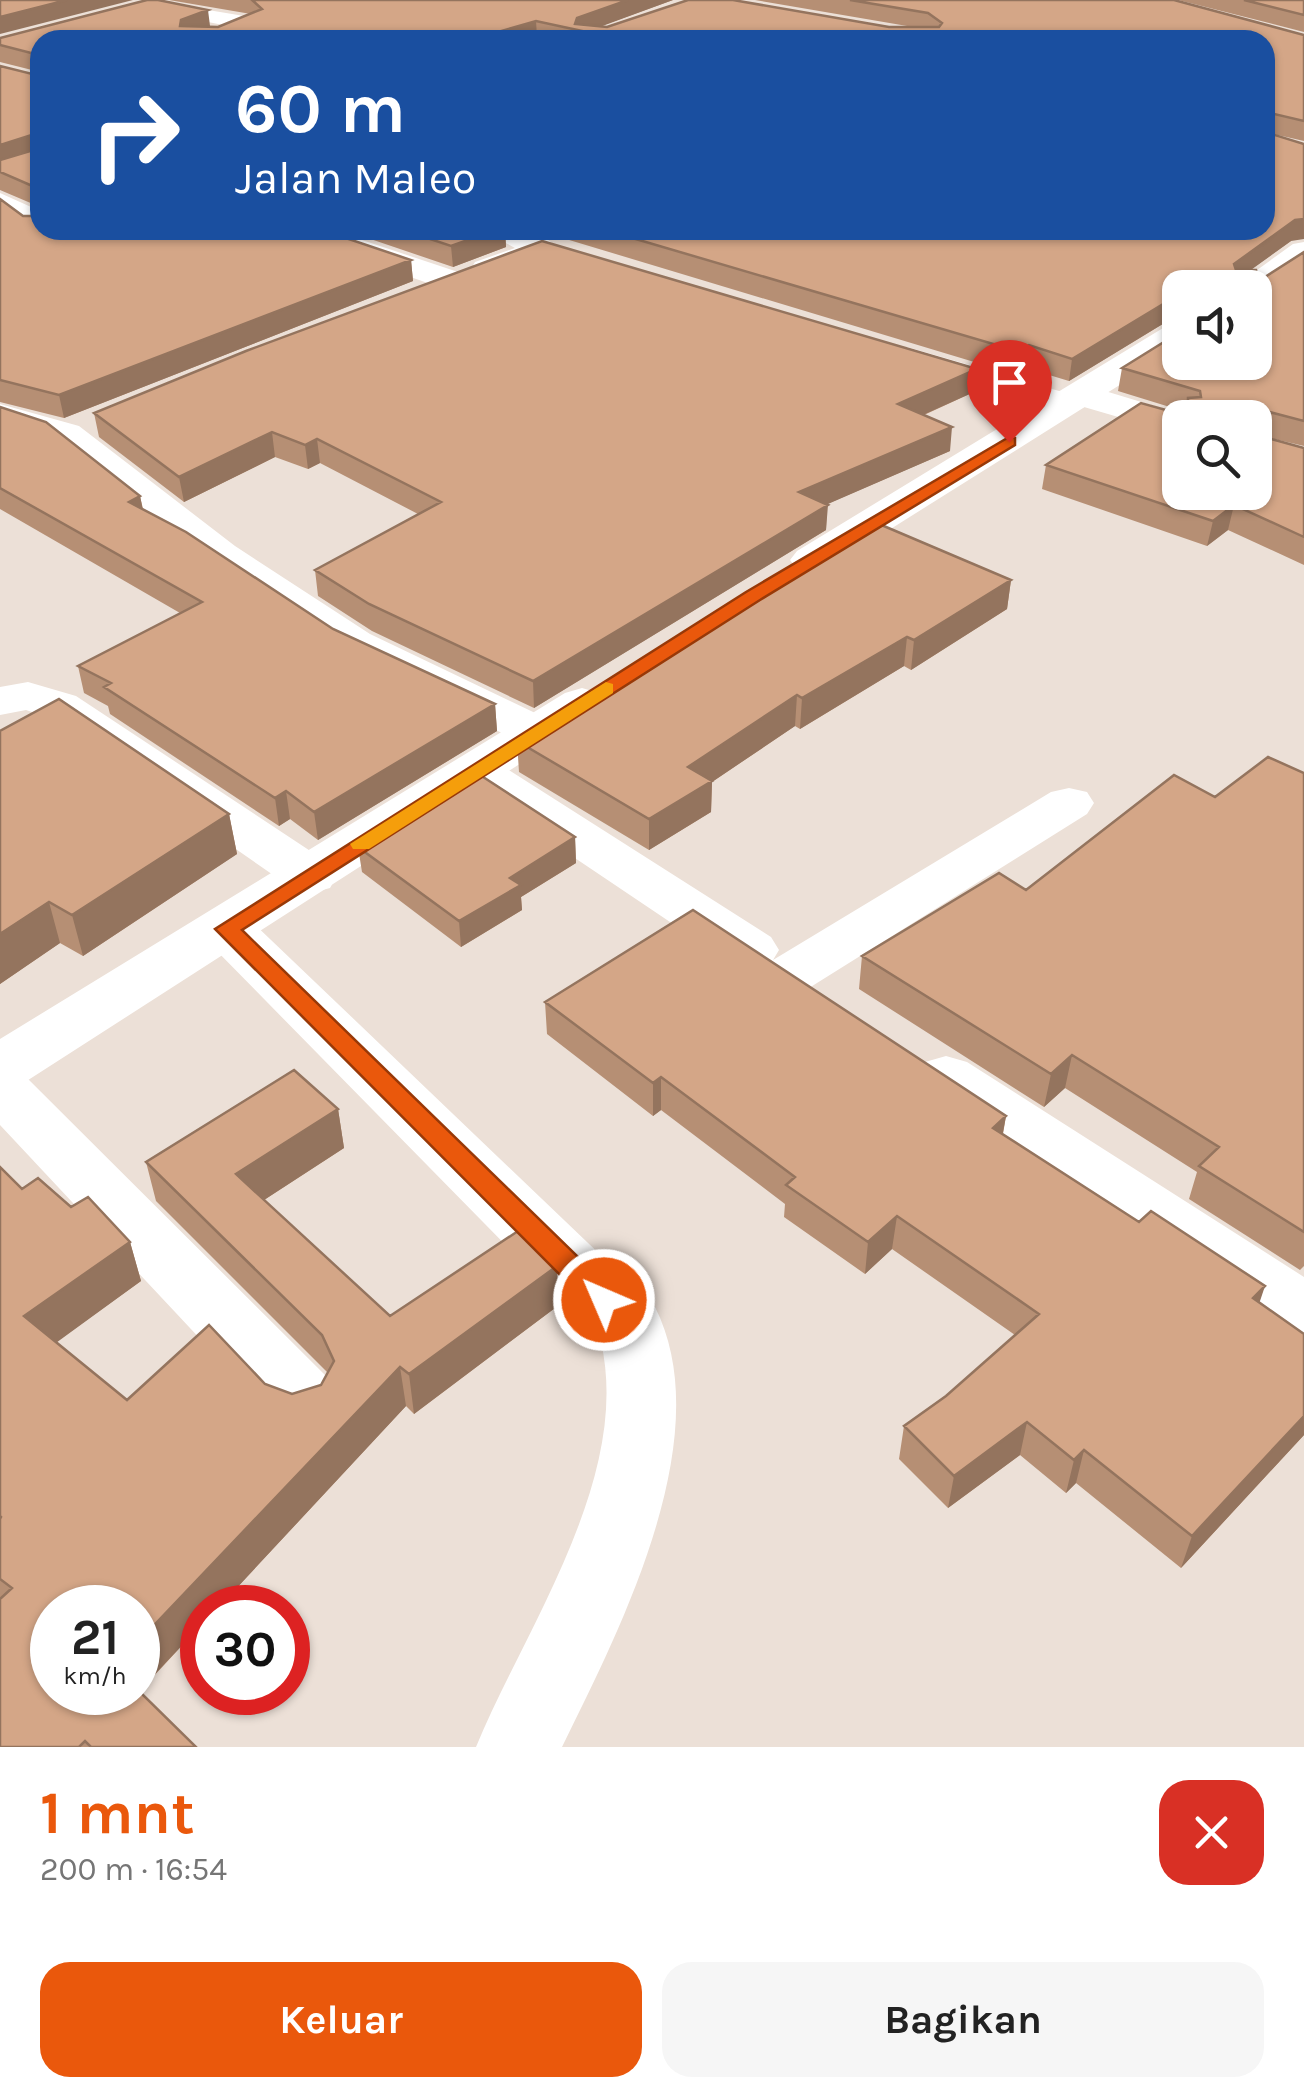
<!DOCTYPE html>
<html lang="id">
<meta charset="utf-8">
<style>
body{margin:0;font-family:Karla,sans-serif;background:#f6f6f6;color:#222;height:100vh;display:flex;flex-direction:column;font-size:38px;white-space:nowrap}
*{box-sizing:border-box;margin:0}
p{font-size:32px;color:#767676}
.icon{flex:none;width:55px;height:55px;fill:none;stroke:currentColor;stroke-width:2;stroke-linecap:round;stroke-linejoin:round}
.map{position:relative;height:1747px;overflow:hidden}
.side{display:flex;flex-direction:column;background:#fff;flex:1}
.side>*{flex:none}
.banner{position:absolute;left:30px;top:30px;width:1245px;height:210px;border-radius:30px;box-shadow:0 2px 8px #0004;background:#1a4fa0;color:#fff;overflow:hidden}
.tools{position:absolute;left:1162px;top:270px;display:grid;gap:20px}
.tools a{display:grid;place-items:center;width:110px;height:110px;border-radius:20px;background:#fff;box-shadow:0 2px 8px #0004;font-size:50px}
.speed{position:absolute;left:30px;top:1585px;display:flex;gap:20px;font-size:50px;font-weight:700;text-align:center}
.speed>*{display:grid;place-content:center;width:130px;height:130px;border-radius:50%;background:#fff;box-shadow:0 2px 8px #0004;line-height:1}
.speed small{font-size:25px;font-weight:400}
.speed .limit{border:15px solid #d22;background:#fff;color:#111}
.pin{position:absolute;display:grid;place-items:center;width:85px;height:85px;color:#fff;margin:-102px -42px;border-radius:50% 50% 50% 0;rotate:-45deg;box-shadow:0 0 10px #0007}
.pin .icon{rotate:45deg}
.me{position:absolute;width:110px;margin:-55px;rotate:315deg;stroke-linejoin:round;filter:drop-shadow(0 0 8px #0008)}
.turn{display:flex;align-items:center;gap:35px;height:210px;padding:0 40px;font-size:45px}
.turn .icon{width:130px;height:130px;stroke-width:2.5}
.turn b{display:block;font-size:70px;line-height:85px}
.round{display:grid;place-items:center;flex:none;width:105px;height:105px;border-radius:30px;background:#f6f6f6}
.summary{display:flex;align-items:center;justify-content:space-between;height:170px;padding:0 40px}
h1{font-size:60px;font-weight:700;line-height:75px;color:#ea580c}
.primary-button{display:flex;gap:20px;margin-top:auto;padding:20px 40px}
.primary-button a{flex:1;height:115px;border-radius:30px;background:#ea580c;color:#fff;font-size:40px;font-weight:700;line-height:115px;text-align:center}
.primary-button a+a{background:#f6f6f6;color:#222}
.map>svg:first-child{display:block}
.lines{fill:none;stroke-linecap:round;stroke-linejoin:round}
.minor{fill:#fff;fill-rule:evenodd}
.tertiary{fill:#fff;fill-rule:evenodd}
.wall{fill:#b68f74}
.shaded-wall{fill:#94745e}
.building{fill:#d4a687;stroke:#94745e;stroke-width:2.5;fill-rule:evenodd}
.route{fill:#ea580c;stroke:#983908;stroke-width:2.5}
.slow{fill:#f59e0b}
</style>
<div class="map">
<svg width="1304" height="1747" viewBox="0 0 1304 1747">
<rect width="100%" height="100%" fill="#ece0d7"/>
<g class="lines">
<path class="minor" d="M 148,0 L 250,17 L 261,24 L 220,40 L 185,40 L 223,25 L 154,11 L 0,52 L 0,38 Z
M 0,193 L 40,211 L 40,230 L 53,230 L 50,233 L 30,233 L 0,211 Z
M 288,230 L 332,230 L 464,274 L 469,281 L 453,290 L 442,288 L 293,236 Z
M 482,230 C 507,230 540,227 557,248 L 553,254 L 486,278 L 475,276 L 471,269 L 475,262 L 515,248 Z
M 907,347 L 1066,393 L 1082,384 L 1194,418 L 1180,418 L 1180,435 L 1084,407 L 1067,416 L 895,364 L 890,357 L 895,350 Z
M 0,404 L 79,426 L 235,546 L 370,634 L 554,722 L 561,732 L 554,742 L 537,746 L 520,742 L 338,652 L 205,564 L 53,442 L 0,426 Z
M 28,682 L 76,696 L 330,864 L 337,876 L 330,888 L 311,893 L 292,888 L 44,716 L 26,710 L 0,715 L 0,687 Z
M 476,755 L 493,760 L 771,937 L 779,950 L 773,960 L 1051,792 L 1069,788 L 1087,792 L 1094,803 L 1087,814 L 809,988 L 789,994 L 769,988 L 761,975 L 768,964 L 751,968 L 731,963 L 459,780 L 452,770 L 459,760 Z
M 227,911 L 246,916 L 655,1307 C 720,1436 620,1629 562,1747 L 476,1747 C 525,1628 632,1478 601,1342 L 208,942 L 200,929 L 208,916 Z
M 946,1056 L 967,1062 L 1304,1277 L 1304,1340 L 1280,1332 L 925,1092 L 916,1077 L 925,1062 Z
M 0,1065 L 21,1072 L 327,1377 L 338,1399 L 327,1421 L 302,1430 L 277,1421 L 0,1125 Z"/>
<path class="tertiary" d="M 1304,242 L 1304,265 L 1260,295 L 1255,296 L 1255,288 L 1232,288 L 1293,244 Z
M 1180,322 L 1180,347 L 827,569 L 812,573 L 797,569 L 790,560 L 797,551 L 1168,325 Z
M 582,688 L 599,693 L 606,703 L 599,713 L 22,1084 L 0,1090 L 0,1039 L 565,693 Z"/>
</g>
<path class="wall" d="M 169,0 L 673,0 L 601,26 L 913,27 L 755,0 L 1174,0 L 1304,35 L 1304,141 L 1265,132 L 1291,241 L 1250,270 L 1257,277 L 1265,277 L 1304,252 L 1304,446 L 1257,435 L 1304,448 L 1304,565 L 1228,530 L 1207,546 L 1042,489 L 1046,465 L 1185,414 L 1186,412 L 1118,391 L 1122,368 L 1255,362 L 1180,288 L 1180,319 L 1166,322 L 1069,381 L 1026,368 L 1014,374 L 536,230 L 1265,230 L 1265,40 L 548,40 L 537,37 L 528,40 L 40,40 L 40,209 L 40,207 L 0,190 L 0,66 L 36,75 L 40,72 L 0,62 L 0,38 L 210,26 L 208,27 L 218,27 L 251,14 Z
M 1178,0 L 1304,0 L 1304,32 Z
M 0,199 L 23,216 L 411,260 L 413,281 L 64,418 L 0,402 Z
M 344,230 L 505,230 L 506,247 L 453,267 Z
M 974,392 L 924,415 L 950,451 L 827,504 L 826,530 L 534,708 L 372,631 L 318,596 L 315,570 L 418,514 L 320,463 L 308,469 L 275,457 L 184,502 L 99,437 L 94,413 Z
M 0,407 L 140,496 L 143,509 L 333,629 L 495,704 L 497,731 L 318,840 L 290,819 L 279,826 L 110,714 L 108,706 L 84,693 L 78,666 L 180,613 L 0,509 Z
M 1011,580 L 1007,609 L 911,670 L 904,666 L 800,729 L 795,726 L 712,782 L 711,812 L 649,850 L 519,772 L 517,741 Z
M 0,731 L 229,814 L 237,854 L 83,956 L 60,943 L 0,984 Z
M 1304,773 L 1304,1266 L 1300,1270 L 1189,1199 L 1197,1172 L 1065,1088 L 1044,1107 L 859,989 L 862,956 L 1026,890 L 1215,797 Z
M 575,837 L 576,863 L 521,897 L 522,910 L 461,947 L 362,872 L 358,847 Z
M 545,1002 L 1006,1116 L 1003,1134 L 1259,1302 L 1304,1334 L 1304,1435 L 1181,1568 L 1076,1483 L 1066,1493 L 1020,1455 L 948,1508 L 899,1459 L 904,1426 L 946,1396 L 1015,1335 L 892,1249 L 865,1274 L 784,1217 L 785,1204 L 661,1110 L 653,1116 L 547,1034 Z
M 338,1109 L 344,1148 L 264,1200 L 390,1316 L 559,1305 L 414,1414 L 406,1406 L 218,1608 L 202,1608 L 202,1624 L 139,1692 L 196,1747 L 0,1747 L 0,1167 L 22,1189 L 71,1207 L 130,1242 L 141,1281 L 56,1342 L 127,1400 L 265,1384 L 292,1394 L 321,1385 L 328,1373 L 156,1201 L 146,1162 Z"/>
<path class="shaded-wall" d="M 67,0 L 133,0 L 0,34 L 0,17 Z
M 628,0 L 673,0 L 586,32 L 575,24 L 577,18 Z
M 208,10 L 210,26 L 184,36 L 180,26 L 181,20 Z
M 536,21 L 537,37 L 528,40 L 470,40 Z
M 35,134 L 39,153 L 0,165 L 0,145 Z
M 1304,219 L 1304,239 L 1291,241 L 1230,285 L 1234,264 L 1295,220 Z
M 496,230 L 505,230 L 506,247 L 453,267 L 451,246 Z
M 411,260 L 413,281 L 64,418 L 59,395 Z
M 1180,298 L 1180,319 L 1166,322 L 1069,381 L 1072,359 L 1170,300 Z
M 1029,345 L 1026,368 L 1014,374 L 1017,351 Z
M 977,369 L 974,392 L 896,427 L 898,404 Z
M 952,427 L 950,451 L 798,517 L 799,492 Z
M 272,432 L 275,457 L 184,502 L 179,477 Z
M 317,439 L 320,463 L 308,469 L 305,445 Z
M 140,496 L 145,521 L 129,502 Z
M 828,505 L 826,530 L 534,708 L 533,681 Z
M 1234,505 L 1228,530 L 1207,546 L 1213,521 Z
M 1011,580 L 1007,609 L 911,670 L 914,640 Z
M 907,637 L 904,666 L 800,729 L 802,698 Z
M 797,695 L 795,726 L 712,782 L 711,812 L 649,850 L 649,819 L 688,767 Z
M 495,704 L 497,731 L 318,840 L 314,812 Z
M 286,791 L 290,819 L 279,826 L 275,798 Z
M 229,814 L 237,854 L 83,956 L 72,915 Z
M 575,837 L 576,863 L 521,897 L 522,910 L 461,947 L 459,921 L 510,878 Z
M 49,902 L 60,943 L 0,984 L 0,934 Z
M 1072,1055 L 1065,1088 L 1044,1107 L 1051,1074 Z
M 661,1077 L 661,1110 L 653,1116 L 653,1083 Z
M 338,1109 L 344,1148 L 244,1213 L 236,1174 Z
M 1006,1116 L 1000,1148 L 993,1128 Z
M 897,1216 L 892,1249 L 865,1274 L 868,1242 Z
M 130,1242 L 141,1281 L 38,1356 L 24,1316 Z
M 557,1266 L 559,1305 L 414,1414 L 409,1374 Z
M 1265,1286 L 1254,1319 L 1253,1298 Z
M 400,1367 L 406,1406 L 218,1608 L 202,1608 L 202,1624 L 127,1704 L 138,1692 L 138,1642 Z
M 1304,1416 L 1304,1435 L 1181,1568 L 1192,1536 Z
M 1027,1422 L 1020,1455 L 948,1508 L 954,1476 Z
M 1084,1450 L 1076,1483 L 1066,1493 L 1074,1460 Z"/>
<path class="building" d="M 0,0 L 67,0 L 0,17 Z
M 147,0 L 158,0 L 208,10 L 181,20 L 180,26 L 218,27 L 262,9 L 252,0 L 628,0 L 577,18 L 575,24 L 607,27 L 688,0 L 733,0 L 889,27 L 939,27 L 942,23 L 928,13 L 850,0 L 1174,0 L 1304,35 L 1304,121 L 1270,113 L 1265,116 L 1265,132 L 1304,144 L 1304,219 L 1295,220 L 1234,264 L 1236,270 L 1256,270 L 1257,277 L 1265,277 L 1304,252 L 1304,421 L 1258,409 L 1257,435 L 1304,448 L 1304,537 L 1234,505 L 1213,521 L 1046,465 L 1141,403 L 1184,415 L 1188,411 L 1188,398 L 1201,397 L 1200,391 L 1122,368 L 1180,332 L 1180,362 L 1255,362 L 1255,288 L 1180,288 L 1180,298 L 1170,300 L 1072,359 L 1029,345 L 1017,351 L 605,230 L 1265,230 L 1265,40 L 624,40 L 536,21 L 470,40 L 40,40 L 40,67 L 39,55 L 0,45 L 0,38 ZM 1180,418 L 1255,418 L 1255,492 L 1180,492 Z
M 1244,0 L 1304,0 L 1304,15 Z
M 0,66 L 36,75 L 40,72 L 40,206 L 37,188 L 0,172 L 0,160 L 37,149 L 40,138 L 35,134 L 0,145 Z
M 0,199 L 23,216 L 40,216 L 40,230 L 322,230 L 411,260 L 59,395 L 0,380 Z
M 403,230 L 496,230 L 451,246 Z
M 542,241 L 977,369 L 898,404 L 952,427 L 799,492 L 828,505 L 533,681 L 369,604 L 315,570 L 441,502 L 317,439 L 305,445 L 272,432 L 179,477 L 94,413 L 246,351 Z
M 0,407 L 46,422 L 140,496 L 129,502 L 186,532 L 333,629 L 495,704 L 314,812 L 286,791 L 275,798 L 104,687 L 111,683 L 78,666 L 202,602 L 0,488 Z
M 872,521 L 1011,580 L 914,640 L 907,637 L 802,698 L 797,695 L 688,767 L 712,781 L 649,819 L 517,741 Z
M 59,699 L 229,814 L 72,915 L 49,902 L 0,934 L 0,731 Z
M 1268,757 L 1304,773 L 1304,1232 L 1199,1166 L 1219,1147 L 1072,1055 L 1051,1074 L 862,956 L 999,873 L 1026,890 L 1174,775 L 1215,797 Z
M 477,773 L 575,837 L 510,878 L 521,885 L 459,921 L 358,847 Z
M 693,910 L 1006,1116 L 993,1128 L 1139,1222 L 1151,1211 L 1265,1286 L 1253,1298 L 1304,1334 L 1304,1416 L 1192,1536 L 1084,1450 L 1074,1460 L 1027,1422 L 954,1476 L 904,1426 L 946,1396 L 1039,1314 L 897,1216 L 868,1242 L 786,1185 L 795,1177 L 661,1077 L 653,1083 L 545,1002 Z
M 294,1070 L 338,1109 L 236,1174 L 390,1316 L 521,1229 L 557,1266 L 409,1374 L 400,1367 L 138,1642 L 138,1608 L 52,1608 L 52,1692 L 138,1692 L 138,1690 L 196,1747 L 91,1747 L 85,1741 L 79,1747 L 0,1747 L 0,1599 L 12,1588 L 0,1579 L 0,1519 L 1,1517 L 0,1516 L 0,1167 L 22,1189 L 38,1178 L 71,1207 L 88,1197 L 130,1242 L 24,1316 L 127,1400 L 209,1325 L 265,1384 L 292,1394 L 321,1385 L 334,1361 L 322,1335 L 146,1162 Z"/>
<path class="route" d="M 1009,437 L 1015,438 L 1015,445 L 760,600 L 242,930 L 614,1292 L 619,1300 L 614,1309 L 604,1312 L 594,1309 L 215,929 L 746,592 Z"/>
<path class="slow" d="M 606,682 L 613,684 L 613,693 L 369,849 L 353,849 L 350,844 Z"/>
</svg>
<div class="tools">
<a><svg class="icon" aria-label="sound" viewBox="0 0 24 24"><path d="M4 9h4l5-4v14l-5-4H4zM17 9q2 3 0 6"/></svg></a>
<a><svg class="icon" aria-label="search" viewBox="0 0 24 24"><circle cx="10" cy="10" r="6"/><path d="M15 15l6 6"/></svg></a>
</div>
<div class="speed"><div>21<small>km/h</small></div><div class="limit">30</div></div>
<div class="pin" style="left:1009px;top:442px;background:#d93025"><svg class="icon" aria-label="arrive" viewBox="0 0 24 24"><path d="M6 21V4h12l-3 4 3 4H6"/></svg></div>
<svg class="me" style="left:604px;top:1300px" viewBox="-20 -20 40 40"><circle r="17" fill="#ea580c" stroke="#fff" stroke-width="3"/><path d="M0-11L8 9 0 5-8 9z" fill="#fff"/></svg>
<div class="banner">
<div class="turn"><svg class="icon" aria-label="right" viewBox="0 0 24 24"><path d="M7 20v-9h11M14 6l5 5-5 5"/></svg><div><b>60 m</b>Jalan Maleo</div></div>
</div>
</div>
<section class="side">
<div class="summary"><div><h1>1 mnt</h1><p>200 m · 16:54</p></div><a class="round" style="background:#d93025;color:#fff"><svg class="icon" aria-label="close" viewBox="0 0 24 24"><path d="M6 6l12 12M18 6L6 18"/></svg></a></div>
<div class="primary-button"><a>Keluar</a><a>Bagikan</a></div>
</section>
